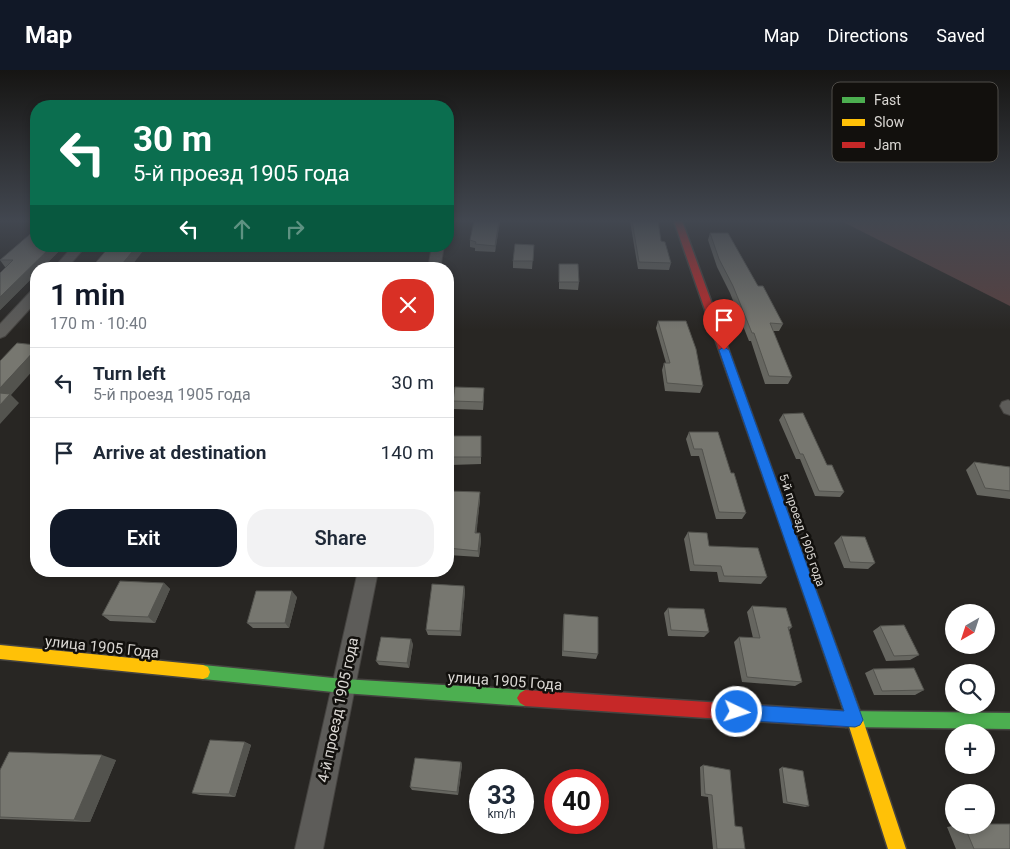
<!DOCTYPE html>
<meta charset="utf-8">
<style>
body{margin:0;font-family:Roboto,sans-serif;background:#f2f2f3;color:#1f2937;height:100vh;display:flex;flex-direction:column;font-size:19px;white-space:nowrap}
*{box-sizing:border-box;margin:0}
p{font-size:16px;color:#747a83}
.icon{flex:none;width:28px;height:28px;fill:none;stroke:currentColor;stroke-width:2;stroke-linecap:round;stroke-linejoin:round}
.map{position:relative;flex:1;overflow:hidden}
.drawer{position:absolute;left:30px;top:192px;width:424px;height:315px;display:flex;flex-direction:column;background:#fff;border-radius:20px;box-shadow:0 2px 8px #0003}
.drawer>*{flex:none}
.guide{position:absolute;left:30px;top:30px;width:424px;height:152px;border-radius:20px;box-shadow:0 2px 8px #0003;background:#0b6e4f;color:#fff;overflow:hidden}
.needle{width:32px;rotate:219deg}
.buttons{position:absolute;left:945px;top:534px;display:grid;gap:10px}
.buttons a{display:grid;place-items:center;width:50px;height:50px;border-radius:50%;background:#fff;box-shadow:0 2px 8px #0003;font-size:25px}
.speed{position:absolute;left:469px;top:699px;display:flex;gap:10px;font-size:25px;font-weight:700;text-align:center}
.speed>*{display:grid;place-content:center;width:65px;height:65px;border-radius:50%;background:#fff;box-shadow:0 2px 8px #0003;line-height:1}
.speed small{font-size:12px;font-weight:400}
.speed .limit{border:8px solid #d22;background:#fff;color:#111}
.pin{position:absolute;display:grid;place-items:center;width:42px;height:42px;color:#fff;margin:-51px -21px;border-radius:50% 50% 50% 0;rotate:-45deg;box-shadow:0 0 5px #0007}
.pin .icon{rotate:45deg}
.me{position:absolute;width:55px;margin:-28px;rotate:94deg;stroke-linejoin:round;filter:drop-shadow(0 0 4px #0008)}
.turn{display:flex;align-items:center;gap:18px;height:105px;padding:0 20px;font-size:22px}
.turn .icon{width:65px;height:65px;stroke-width:2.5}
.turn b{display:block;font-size:35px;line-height:42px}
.lanes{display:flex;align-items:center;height:48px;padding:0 20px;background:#0003;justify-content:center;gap:25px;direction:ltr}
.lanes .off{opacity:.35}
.round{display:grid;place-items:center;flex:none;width:52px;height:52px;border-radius:20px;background:#f2f2f3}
.summary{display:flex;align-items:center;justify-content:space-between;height:85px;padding:0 20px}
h1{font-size:30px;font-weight:600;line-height:38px;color:#111827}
.button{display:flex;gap:10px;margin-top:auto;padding:10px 20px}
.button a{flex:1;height:58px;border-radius:20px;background:#111827;color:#fff;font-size:20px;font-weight:600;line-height:58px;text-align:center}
.button a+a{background:#f2f2f3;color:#1f2937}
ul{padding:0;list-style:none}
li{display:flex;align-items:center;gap:15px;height:70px;padding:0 20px;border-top:1px solid #e0e1e3}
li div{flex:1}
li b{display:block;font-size:19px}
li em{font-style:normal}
header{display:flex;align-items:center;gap:30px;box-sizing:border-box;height:70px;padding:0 25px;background:#111827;color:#fff}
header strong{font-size:24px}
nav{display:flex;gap:28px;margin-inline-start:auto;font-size:18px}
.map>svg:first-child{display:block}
.forest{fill:#59403f}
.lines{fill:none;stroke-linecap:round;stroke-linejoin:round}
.street-casing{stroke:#454340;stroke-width:2}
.fast-casing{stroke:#454340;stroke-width:3}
.slow-casing{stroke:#454340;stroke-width:3}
.jam-casing{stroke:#454340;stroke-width:3}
.street{fill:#5d5c59;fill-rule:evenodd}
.fast{fill:#4caf50;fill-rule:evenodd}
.slow{fill:#ffc107;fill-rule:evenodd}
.jam{fill:#c62828;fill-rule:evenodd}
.wall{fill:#666660}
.shaded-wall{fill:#53534e}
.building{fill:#777770;stroke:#53534e}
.route{fill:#1a73e8;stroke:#114b97}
.labels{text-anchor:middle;stroke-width:5;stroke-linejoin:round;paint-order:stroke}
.street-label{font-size:12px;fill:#dad7d3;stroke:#12100d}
.near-street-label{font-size:15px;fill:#dad7d3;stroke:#12100d}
.key{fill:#12100d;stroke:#4e4c48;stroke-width:1}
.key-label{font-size:14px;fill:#dad7d3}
</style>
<header>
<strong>Map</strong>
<nav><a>Map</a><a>Directions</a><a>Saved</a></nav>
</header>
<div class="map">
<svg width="1010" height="779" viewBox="0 0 1010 779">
<rect width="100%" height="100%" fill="#282623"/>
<path class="forest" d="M 841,151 L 1010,151 L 1010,236 Z"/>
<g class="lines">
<g class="street-casing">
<path id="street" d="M 73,176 L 86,176 L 66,199 L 53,199 Z
M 432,176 L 444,176 L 440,199 L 428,199 Z
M 36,220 L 36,232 L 5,266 L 0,268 L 0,254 L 31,221 Z
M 1008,330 L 1010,331 L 1010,345 L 1004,343 L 1000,336 L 1002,332 Z
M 358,501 L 378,501 L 323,779 L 295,779 Z"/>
</g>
<g class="fast-casing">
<path id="fast" d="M 203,595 L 343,609 L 525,620 L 530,623 L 533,628 L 530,633 L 525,636 L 343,623 L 203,609 L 198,607 L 196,602 L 198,597 Z
M 846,641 L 1010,643 L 1010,659 L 846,657 L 841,654 L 838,649 L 841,644 Z"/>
</g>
<g class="slow-casing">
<path id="slow" d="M 791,464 L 795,465 L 797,469 L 863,650 L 906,779 L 888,779 L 847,650 L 785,469 L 787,465 Z
M 0,575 L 203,595 L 208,597 L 210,602 L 208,607 L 203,609 L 0,589 Z"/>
</g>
<g class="jam-casing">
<path id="jam" d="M 674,151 L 682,151 L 797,469 L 795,473 L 791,474 L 787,473 L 785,469 Z
M 525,620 L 846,641 L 851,644 L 854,649 L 851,654 L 846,657 L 525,636 L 520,633 L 517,628 L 520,623 Z"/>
</g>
<use href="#street" class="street"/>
<use href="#fast" class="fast"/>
<use href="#slow" class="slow"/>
<use href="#jam" class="jam"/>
</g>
<path class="wall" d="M 500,151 L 495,182 L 475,181 L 475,178 L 470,177 L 470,170 Z
M 630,151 L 658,151 L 661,171 L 671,193 L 669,200 L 638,199 Z
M 710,163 L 758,216 L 783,254 L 779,261 L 773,261 L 792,307 L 788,314 L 765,314 L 751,271 L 749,271 L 730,223 L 717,197 L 708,170 Z
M 534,175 L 532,199 L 513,198 L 513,191 Z
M 36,176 L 64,176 L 41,199 L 36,199 L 36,204 L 0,240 L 0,203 L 6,197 L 5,197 L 0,190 Z
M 348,176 L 390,176 L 389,180 L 349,177 Z
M 559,194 L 579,212 L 578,220 L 559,219 Z
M 658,251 L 703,316 L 700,323 L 665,321 L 662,300 L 664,293 L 666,293 L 656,258 Z
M 484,318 L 484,325 L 483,340 L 454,339 L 453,331 Z
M 783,344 L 827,395 L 844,422 L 840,427 L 815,426 L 800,389 L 796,389 L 779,350 Z
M 689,362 L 731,403 L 746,443 L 742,449 L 716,449 L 699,386 L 691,386 L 686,369 Z
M 481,373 L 481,394 L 451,395 L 450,387 Z
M 974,392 L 1010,397 L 1010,429 L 977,425 L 966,400 Z
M 448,421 L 480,429 L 476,463 L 480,463 L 481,470 L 479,487 L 448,485 Z
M 688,462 L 709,476 L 767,507 L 761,514 L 719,512 L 717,502 L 690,501 L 684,469 Z
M 841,466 L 875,493 L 868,499 L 844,498 L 834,473 Z
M 164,513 L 170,519 L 155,553 L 110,551 L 102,545 Z
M 464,516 L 465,521 L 461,566 L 428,565 L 426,560 Z
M 297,527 L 289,558 L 253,558 L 247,553 Z
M 752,536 L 792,557 L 789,560 L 802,612 L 795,616 L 742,612 L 734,572 L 739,567 L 753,568 L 747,542 Z
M 668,538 L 709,562 L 704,567 L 668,566 L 664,543 Z
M 564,544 L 598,584 L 596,589 L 562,586 L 563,550 Z
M 880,556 L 919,585 L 910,590 L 886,591 L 873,561 Z
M 413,574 L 409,598 L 379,595 L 376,591 Z
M 873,599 L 924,620 L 915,625 L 874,625 L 865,603 Z
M 245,672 L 251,675 L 235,727 L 200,725 L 192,723 Z
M 116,690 L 90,752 L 0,749 L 0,700 Z
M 461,692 L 462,695 L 458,725 L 412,720 L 410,717 Z
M 703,695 L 735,756 L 745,779 L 713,779 L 708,727 L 701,726 L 700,697 Z
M 782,697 L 809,736 L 805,737 L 783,733 L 779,699 Z
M 958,755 L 986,755 L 1010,779 L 956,779 L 947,757 Z"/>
<path class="shaded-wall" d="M 499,151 L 500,151 L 495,182 L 495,176 Z
M 52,176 L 64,176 L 41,199 L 36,199 L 36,204 L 0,240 L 0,227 Z
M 137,176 L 147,176 L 129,199 L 118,199 Z
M 36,279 L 36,297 L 11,325 L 19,333 L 0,354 L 0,318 Z
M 484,318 L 484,325 L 483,340 L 483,332 Z
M 480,422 L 480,429 L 476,469 L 475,463 Z
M 480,463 L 481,470 L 479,487 L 478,481 Z
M 164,513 L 170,519 L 155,553 L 148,547 Z
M 464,516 L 465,521 L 461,566 L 460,561 Z
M 292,521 L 297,527 L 289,558 L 285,553 Z
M 411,569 L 413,574 L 409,598 L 407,593 Z
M 245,672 L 251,675 L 235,727 L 229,724 Z
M 102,685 L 116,690 L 90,752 L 74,750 Z
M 461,692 L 462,695 L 458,725 L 457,722 Z"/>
<path class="building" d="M 474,151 L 499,151 L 495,176 L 475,174 L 476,172 L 470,170 Z
M 632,151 L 658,151 L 661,171 L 665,172 L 671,193 L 639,192 Z
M 36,159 L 36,176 L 52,176 L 0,227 L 0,203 L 13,190 L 0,190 Z
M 710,163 L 728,163 L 758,216 L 763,216 L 783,254 L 770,253 L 792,307 L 769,306 L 754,263 L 752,263 L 733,216 L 719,189 Z
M 515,174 L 534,175 L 533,191 L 513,191 Z
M 110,176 L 137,176 L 118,199 L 90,199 Z
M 559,194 L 578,194 L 579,212 L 559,212 Z
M 658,251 L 686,251 L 696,279 L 703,316 L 667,313 L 664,293 L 670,293 Z
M 17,273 L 36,275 L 36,279 L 0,318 L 0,291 Z
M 455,317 L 484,318 L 483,332 L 453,331 Z
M 0,323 L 10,324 L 0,335 Z
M 803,343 L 827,395 L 832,395 L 844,422 L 819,421 L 803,384 L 800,384 L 783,344 Z
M 689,362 L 718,362 L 731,403 L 734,403 L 746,443 L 719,442 L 702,379 L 694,379 Z
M 451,366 L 481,366 L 481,387 L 450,387 Z
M 974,392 L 1010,397 L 1010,421 L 985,418 Z
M 448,421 L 480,422 L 475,463 L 480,463 L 478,481 L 448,478 Z
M 688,462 L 707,463 L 709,476 L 758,478 L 767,507 L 724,506 L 721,496 L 694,495 Z
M 841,466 L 865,467 L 875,493 L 850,492 Z
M 120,511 L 164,513 L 148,547 L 102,545 Z
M 432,514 L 464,516 L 460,561 L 426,560 Z
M 256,521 L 292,521 L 285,553 L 247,553 Z
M 752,536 L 786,538 L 792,557 L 788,557 L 802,612 L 747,607 L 739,567 L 760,568 Z
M 668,538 L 704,539 L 709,562 L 671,560 Z
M 564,544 L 598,547 L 598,584 L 563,581 Z
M 904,555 L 919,585 L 894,586 L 880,556 Z
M 381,567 L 411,569 L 407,593 L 376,591 Z
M 914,598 L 924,620 L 882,621 L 873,599 Z
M 210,670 L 245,672 L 229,724 L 192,723 Z
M 9,682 L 102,685 L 74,750 L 0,747 L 0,700 Z
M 415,688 L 461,692 L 457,722 L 410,717 Z
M 703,695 L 730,700 L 735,756 L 742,757 L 745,779 L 717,779 L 712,725 L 705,724 Z
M 782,697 L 803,701 L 809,736 L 787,732 Z
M 986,754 L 1010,754 L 1010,779 L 974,779 L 964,755 L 986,755 Z"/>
<linearGradient id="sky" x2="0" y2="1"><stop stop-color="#161513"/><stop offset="0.58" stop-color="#424750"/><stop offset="1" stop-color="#424750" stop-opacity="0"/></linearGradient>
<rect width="1010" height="260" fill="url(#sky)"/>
<path class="route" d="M 724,277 L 729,280 L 863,650 L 860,655 L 855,657 L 737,650 L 731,647 L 729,642 L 731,636 L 737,634 L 844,641 L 719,280 Z"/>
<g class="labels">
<g class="street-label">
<text transform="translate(802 460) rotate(71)" y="4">5-й проезд 1905 года</text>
</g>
<g class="near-street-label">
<text transform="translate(102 577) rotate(6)" y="5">улица 1905 Года</text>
<text transform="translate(505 611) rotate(4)" y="5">улица 1905 Года</text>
<text transform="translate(338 640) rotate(-78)" y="5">4-й проезд 1905 года</text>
</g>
</g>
<rect x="832" y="12" width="166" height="80" rx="8" class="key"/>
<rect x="842" y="27" width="23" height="6" fill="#4caf50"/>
<rect x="842" y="49" width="23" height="7" fill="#ffc107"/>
<rect x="842" y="72" width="23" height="6" fill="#c62828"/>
<g class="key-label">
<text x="874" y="35">Fast</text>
<text x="874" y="57">Slow</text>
<text x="874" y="80">Jam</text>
</g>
</svg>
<div class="buttons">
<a><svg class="needle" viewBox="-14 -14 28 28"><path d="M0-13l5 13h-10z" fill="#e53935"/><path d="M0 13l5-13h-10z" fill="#747a83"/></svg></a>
<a><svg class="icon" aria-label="search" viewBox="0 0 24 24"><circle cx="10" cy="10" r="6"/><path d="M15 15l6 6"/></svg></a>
<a>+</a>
<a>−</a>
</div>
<div class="speed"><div>33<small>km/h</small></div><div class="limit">40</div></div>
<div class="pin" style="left:724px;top:280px;background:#d93025"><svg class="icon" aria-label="arrive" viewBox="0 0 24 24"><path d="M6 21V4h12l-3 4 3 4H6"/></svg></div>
<svg class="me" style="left:737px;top:642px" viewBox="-20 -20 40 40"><circle r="17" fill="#1a73e8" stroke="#fff" stroke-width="3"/><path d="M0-11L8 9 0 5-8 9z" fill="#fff"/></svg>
<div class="guide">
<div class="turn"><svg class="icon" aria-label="left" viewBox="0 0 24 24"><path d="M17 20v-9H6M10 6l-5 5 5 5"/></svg><div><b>30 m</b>5-й проезд 1905 года</div></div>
<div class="lanes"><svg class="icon" aria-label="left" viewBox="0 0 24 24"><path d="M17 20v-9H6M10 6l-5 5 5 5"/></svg><svg class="icon off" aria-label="ahead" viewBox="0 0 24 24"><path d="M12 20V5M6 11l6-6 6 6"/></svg><svg class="icon off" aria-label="right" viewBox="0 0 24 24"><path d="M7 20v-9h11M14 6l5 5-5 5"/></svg></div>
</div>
<section class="drawer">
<div class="summary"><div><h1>1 min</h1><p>170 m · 10:40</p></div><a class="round" style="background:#d93025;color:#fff"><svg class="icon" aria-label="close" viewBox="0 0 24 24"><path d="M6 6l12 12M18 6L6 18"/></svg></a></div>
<ul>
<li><svg class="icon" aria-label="left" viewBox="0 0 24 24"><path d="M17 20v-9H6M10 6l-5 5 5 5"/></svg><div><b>Turn left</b><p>5-й проезд 1905 года</p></div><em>30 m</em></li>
<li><svg class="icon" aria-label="arrive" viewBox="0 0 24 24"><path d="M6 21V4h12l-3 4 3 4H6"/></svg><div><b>Arrive at destination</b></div><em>140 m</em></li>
</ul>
<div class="button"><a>Exit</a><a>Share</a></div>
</section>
</div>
